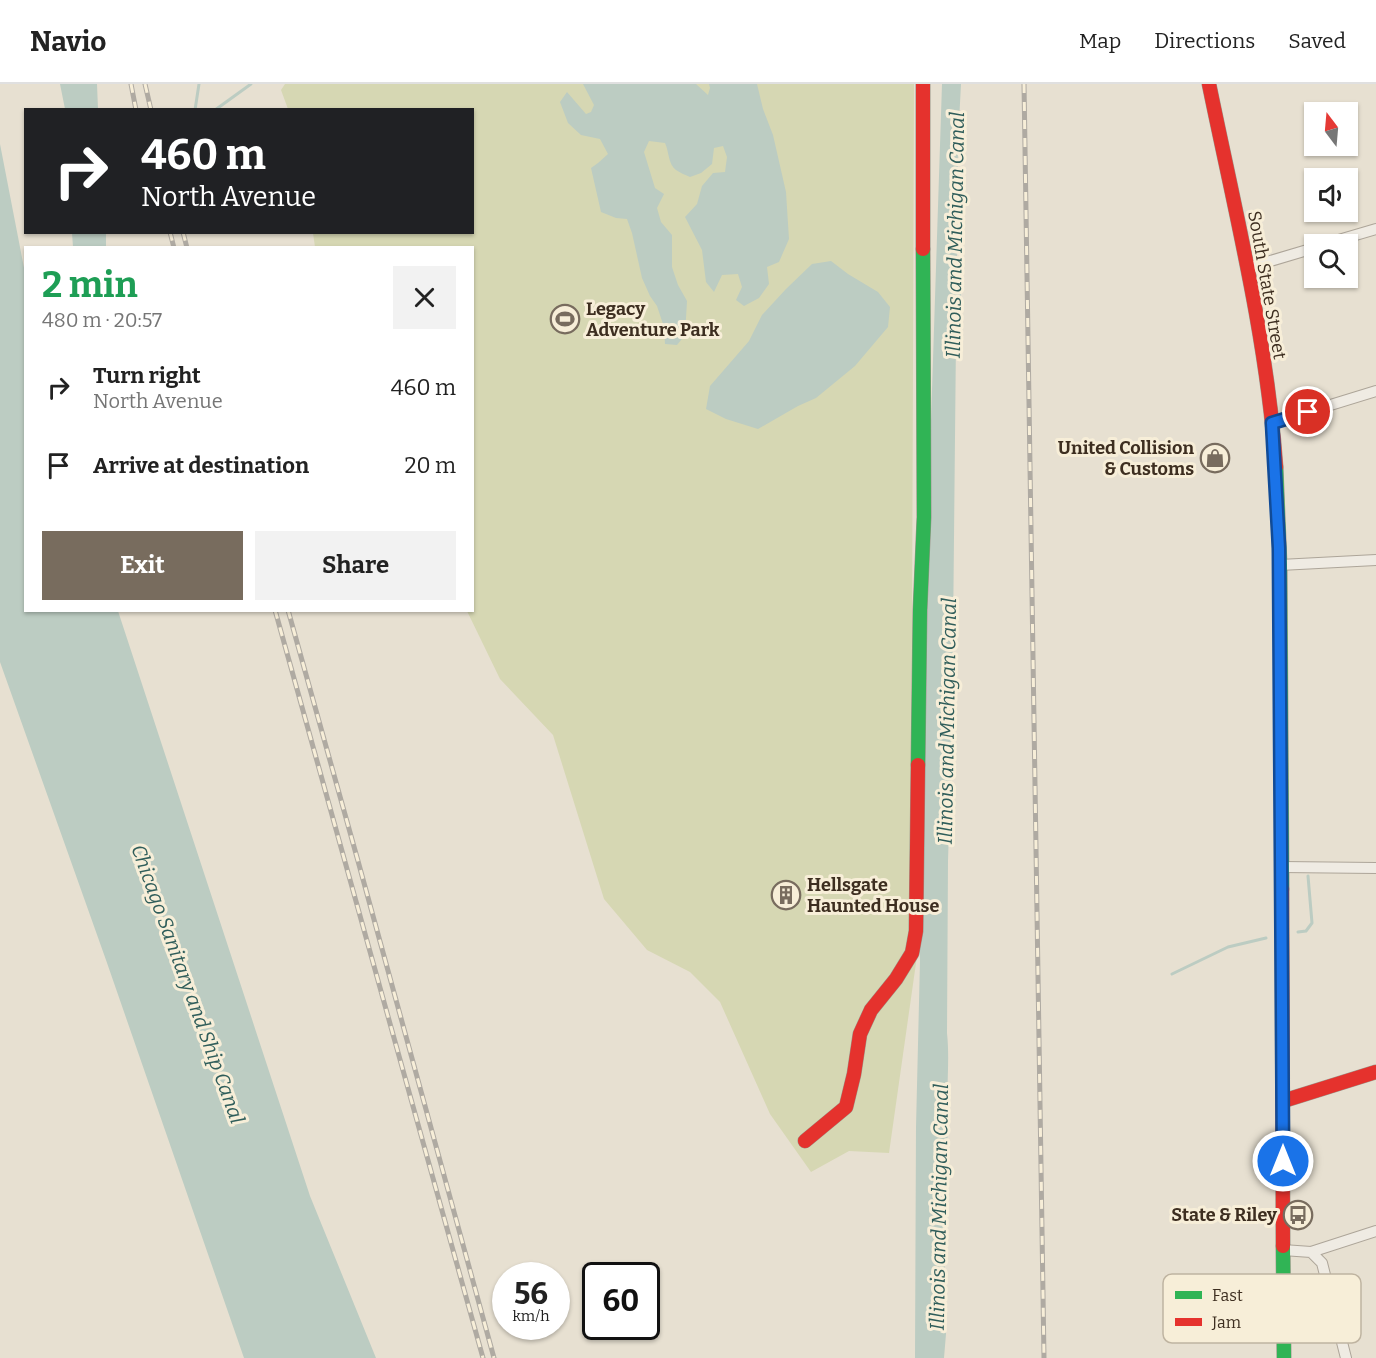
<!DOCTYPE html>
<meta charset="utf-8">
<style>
body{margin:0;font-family:Bitter,serif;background:#f2f2f2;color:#222;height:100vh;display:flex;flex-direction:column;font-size:22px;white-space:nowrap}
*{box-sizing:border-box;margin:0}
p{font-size:20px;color:#767676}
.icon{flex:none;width:33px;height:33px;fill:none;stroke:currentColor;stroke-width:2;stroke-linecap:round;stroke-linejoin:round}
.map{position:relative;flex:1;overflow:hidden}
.details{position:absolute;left:24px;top:162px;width:450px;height:366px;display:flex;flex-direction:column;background:#fff;border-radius:0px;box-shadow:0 2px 4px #0004}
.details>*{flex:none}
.banner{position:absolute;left:24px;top:24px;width:450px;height:126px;border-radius:0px;box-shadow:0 2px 4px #0004;background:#202124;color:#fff;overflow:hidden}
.needle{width:39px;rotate:344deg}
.fabs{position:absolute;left:1304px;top:18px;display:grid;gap:12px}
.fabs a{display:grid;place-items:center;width:54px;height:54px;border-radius:0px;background:#fff;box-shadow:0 2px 4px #0004;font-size:30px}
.speed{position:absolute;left:492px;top:1178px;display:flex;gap:12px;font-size:30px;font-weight:700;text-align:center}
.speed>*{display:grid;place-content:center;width:78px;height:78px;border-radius:50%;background:#fff;box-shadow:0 2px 4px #0004;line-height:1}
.speed small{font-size:15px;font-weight:400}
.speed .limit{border:3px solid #111;border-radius:9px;background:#fff;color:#111}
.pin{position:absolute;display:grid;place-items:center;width:51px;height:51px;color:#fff;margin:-26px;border:3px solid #fff;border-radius:50%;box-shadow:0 2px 6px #0007}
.me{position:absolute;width:66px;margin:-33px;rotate:0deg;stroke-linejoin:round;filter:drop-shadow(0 0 4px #0008)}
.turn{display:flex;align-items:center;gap:21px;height:126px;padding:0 18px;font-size:27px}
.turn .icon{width:78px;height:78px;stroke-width:2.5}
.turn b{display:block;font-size:42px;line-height:51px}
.round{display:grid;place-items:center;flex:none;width:63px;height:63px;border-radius:0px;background:#f2f2f2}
.summary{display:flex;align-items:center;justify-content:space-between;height:102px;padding:0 18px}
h1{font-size:36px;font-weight:700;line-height:45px;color:#1e9e55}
.cta{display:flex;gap:12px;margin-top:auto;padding:12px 18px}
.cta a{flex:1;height:69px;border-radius:0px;background:#786c5e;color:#fff;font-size:24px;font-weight:700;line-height:69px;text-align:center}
.cta a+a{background:#f2f2f2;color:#222}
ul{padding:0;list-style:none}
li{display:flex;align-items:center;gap:18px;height:78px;padding:0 18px}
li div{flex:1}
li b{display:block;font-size:22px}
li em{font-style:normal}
header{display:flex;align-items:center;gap:36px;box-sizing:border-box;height:84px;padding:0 30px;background:#fff;border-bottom:2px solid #e0e0e0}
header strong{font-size:28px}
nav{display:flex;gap:33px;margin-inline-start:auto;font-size:21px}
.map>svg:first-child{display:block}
.green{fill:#d6d7b3}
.water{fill:#bcccc2}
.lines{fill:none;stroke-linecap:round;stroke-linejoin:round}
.stream{stroke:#bcccc2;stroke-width:3}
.canal{stroke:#bcccc2;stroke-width:10}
.street-casing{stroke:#ada599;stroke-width:12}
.fast-casing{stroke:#9c958a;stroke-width:15}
.jam-casing{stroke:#9c958a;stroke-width:15}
.street{stroke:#efebe3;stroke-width:10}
.fast{stroke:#30b455;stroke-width:14}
.jam{stroke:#e5322d;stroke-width:14}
.rail-casing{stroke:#afaaa2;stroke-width:5}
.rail{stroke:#f7eed8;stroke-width:3;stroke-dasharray:9;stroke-linecap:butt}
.route-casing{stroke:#114b97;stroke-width:15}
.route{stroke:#1a73e8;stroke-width:10}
.labels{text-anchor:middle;stroke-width:6;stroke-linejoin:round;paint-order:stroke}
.street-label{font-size:18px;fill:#3d2e20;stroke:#f7eed8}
.poi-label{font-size:18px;font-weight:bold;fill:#3d2e20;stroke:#f7eed8;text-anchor:start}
.water-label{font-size:20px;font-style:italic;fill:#2f5d5a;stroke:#f7eed8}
.key{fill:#f7eed8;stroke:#bfb4a1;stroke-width:1.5}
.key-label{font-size:16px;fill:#3d2e20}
</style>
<header>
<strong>Navio</strong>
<nav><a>Map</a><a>Directions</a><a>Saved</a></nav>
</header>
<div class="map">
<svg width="1376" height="1274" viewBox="0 0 1376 1274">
<rect width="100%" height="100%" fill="#e7e0d1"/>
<path class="green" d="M 285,0 L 914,0 L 911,834 L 917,872 L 889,1069 L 849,1067 L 811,1088 L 770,1030 L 720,918 L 690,888 L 647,866 L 604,815 L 553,651 L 500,595 L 467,527 L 472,526 L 472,164 L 315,163 L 313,149 L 472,148 L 472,26 L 288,25 L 281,6 Z"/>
<path class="water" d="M 60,0 L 97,0 L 98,25 L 65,25 Z
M 583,0 L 696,0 L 708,11 L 710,4 L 709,0 L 757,0 L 763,25 L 773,51 L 786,108 L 789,155 L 779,178 L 767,183 L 769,200 L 759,214 L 744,222 L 736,216 L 742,203 L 738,190 L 722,191 L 714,208 L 706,198 L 702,166 L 685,133 L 697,120 L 702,102 L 713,89 L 725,88 L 727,73 L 723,62 L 714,64 L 712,80 L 701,89 L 690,93 C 686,91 680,89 676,86 C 668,80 669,67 665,59 L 649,57 L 644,68 L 655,104 L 664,110 L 657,124 L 661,138 L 672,151 L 672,183 L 678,201 L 687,217 L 685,251 L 677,261 L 665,260 L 664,243 L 657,222 L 650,212 L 642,194 L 632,149 L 627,135 L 616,134 L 601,128 L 591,84 L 598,79 L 608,70 L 600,55 L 581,51 L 568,39 L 560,18 L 567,8 L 586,30 L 591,28 L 594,21 Z
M 942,0 L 961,0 L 958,57 L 952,652 L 948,777 L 947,949 C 950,977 946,1004 948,1032 L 944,1219 L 946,1250 L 944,1274 L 915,1274 L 916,1043 L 920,877 L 919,849 L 921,643 Z
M 0,60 L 25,189 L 26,526 L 118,527 L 310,1112 L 376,1274 L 244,1274 L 106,876 L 0,578 Z
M 72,149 L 106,149 L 106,163 L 73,163 Z
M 831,177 L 848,190 L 878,208 L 890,223 L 888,243 L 855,282 L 816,314 L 798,322 L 758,345 L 726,335 L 706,325 L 710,302 L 749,257 L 762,231 L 786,205 L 812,180 Z"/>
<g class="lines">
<path class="stream" d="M 195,26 L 199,0
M 215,26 L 251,0
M 1298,848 L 1306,847 L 1312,839 L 1308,792
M 1172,890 L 1228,863 L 1266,854"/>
<path class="canal" d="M 956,231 L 956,183"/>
<g class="street-casing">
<path id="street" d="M 1325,160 L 1376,145
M 1247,184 L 1314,164
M 1272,339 L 1376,307
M 1280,481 L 1376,476
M 1281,783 L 1376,784
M 1283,1166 L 1311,1168 L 1376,1147
M 1311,1168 L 1322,1179 L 1346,1274"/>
</g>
<g class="fast-casing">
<path id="fast" d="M 1276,383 L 1280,481 L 1282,805
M 918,681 L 920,526 L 924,433 L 923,165
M 1283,1162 L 1284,1274"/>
</g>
<g class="jam-casing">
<path id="jam" d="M 923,0 L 923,165
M 1209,0 C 1235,127 1267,254 1276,383
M 1282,805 L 1283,1162
M 1283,1017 L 1376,988
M 805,1057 L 846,1023 L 854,990 L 860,950 L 871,926 L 896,895 L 912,869 L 916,847 L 918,681"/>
</g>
<use href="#street" class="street"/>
<use href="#fast" class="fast"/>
<use href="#jam" class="jam"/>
<g class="rail-casing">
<path id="rail" d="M 131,0 L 136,26
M 145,0 L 151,26
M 1024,0 L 1044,1274
M 170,148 L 174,164
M 183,148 L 187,164
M 275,526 L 483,1274
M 288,526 L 358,777 L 494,1274"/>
</g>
<use href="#rail" class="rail"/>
</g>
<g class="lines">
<g class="route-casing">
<path id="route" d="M 1283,1077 L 1279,464 L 1272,339 L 1308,328"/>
</g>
<use href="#route" class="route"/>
</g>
<defs>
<g id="stadium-ring" transform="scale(1.5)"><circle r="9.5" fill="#f7eed8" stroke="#786c5e" stroke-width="1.5"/><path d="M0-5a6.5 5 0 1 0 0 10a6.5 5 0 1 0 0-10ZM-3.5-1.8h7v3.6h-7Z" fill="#786c5e"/></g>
<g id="shop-ring" transform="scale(1.5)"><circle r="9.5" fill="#f7eed8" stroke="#786c5e" stroke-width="1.5"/><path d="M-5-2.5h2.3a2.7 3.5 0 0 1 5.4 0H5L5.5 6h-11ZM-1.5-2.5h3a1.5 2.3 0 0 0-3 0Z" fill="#786c5e"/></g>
<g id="building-ring" transform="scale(1.5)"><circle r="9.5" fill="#f7eed8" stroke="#786c5e" stroke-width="1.5"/><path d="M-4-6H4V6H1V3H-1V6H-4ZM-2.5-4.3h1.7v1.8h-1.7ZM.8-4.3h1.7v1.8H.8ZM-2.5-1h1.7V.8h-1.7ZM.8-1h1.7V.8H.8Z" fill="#786c5e"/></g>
<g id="bus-ring" transform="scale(1.5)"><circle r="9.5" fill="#f7eed8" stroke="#786c5e" stroke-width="1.5"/><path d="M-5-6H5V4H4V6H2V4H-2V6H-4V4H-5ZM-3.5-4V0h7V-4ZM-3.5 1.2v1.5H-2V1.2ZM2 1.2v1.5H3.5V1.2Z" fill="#786c5e"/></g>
</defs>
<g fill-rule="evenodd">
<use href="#stadium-ring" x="565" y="235"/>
<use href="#shop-ring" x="1215" y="374"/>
<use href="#building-ring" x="786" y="811"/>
<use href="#bus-ring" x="1298" y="1131"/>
</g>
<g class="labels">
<g class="street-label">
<text transform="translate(1267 201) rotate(80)" y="6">South State Street</text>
</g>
<g class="poi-label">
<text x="586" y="231">Legacy<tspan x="586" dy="21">Adventure Park</tspan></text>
<text x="1194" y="370" text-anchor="end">United Collision<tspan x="1194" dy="21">&amp; Customs</tspan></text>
<text x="807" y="807">Hellsgate<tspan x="807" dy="21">Haunted House</tspan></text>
<text x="1277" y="1137" text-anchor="end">State &amp; Riley</text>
</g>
<g class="water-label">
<text transform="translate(955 151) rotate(-89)" y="7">Illinois and Michigan Canal</text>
<text transform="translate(947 637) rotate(-89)" y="7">Illinois and Michigan Canal</text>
<text transform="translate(188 900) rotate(70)" y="7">Chicago Sanitary and Ship Canal</text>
<text transform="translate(939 1123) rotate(-89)" y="7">Illinois and Michigan Canal</text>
</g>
</g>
<rect x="1163" y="1190" width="198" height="69" rx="9" class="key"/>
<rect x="1175" y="1207" width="27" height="8" fill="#30b455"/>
<rect x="1175" y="1234" width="27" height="8" fill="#e5322d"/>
<g class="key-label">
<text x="1212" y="1217">Fast</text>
<text x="1212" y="1244">Jam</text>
</g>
</svg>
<div class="fabs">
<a><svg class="needle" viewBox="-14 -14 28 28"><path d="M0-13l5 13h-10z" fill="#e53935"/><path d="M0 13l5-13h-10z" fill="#767676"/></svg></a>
<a><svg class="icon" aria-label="sound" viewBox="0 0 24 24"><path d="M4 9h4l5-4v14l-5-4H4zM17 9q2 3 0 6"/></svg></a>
<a><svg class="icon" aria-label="search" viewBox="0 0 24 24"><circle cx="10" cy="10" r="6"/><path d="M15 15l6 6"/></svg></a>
</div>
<div class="speed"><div>56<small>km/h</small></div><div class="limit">60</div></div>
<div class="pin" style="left:1308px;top:328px;background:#d93025"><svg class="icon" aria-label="arrive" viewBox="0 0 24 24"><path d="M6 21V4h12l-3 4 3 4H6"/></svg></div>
<svg class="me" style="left:1283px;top:1077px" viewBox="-20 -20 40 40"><circle r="17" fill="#1a73e8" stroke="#fff" stroke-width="3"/><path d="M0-11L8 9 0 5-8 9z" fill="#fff"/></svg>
<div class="banner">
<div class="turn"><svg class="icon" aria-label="right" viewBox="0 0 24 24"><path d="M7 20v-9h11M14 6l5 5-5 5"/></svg><div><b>460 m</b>North Avenue</div></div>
</div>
<section class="details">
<div class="summary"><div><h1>2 min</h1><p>480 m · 20:57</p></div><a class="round"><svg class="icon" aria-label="close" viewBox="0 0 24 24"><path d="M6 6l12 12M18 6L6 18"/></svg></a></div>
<ul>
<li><svg class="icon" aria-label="right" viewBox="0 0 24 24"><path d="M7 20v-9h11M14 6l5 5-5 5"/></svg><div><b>Turn right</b><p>North Avenue</p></div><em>460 m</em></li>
<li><svg class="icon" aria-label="arrive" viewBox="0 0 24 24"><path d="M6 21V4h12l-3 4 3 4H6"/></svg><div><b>Arrive at destination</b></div><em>20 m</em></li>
</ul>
<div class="cta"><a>Exit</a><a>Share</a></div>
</section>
</div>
